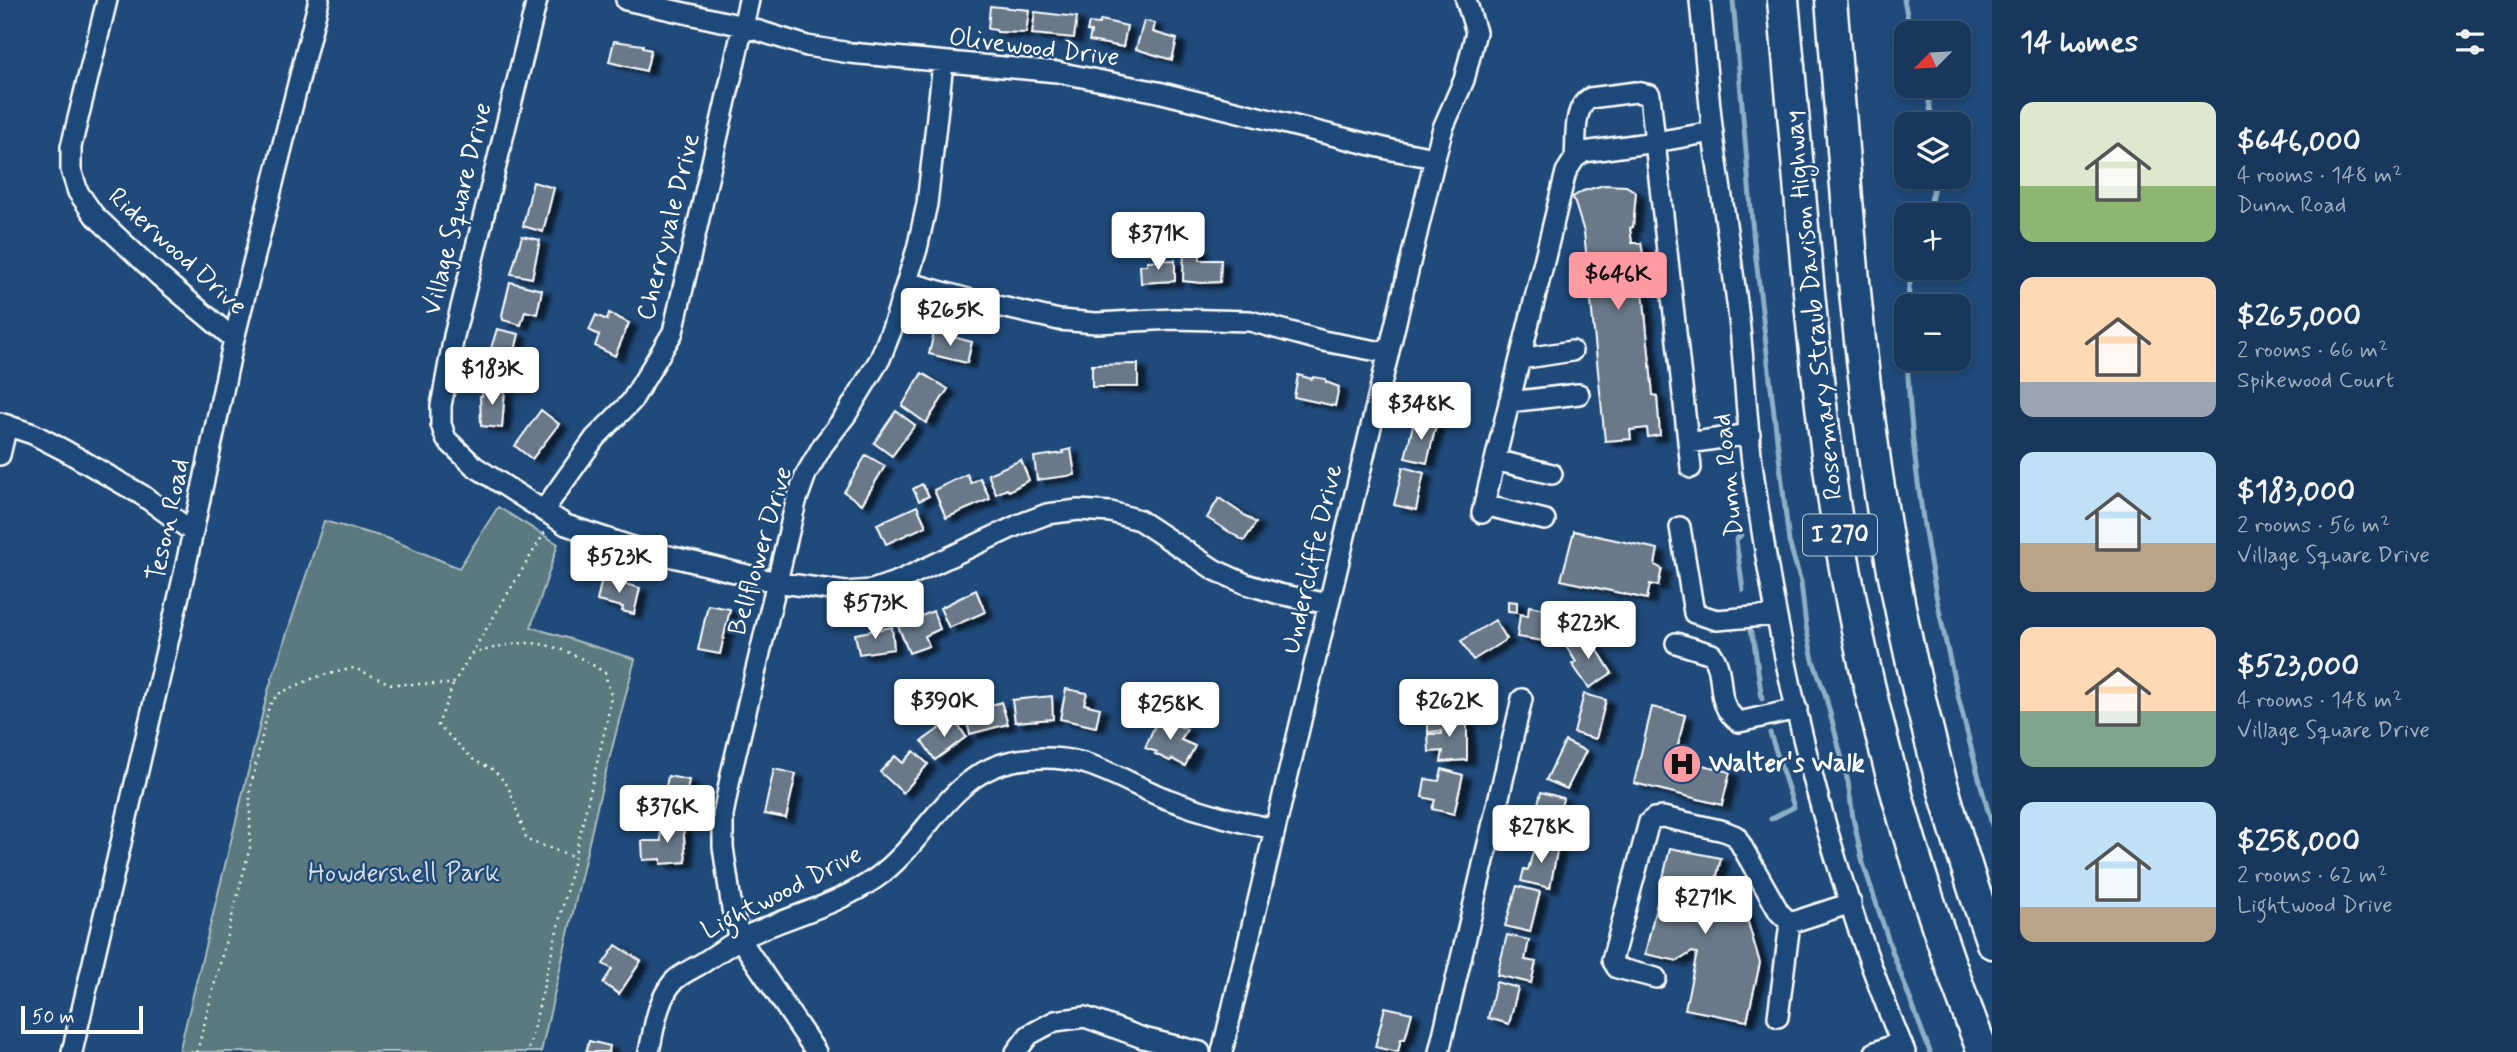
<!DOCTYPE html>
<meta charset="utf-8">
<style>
body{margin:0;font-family:Mynerve,sans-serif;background:#203f62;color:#f1f3f6;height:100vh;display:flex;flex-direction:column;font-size:26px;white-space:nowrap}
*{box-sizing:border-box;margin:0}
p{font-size:23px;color:#9eacbb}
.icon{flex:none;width:38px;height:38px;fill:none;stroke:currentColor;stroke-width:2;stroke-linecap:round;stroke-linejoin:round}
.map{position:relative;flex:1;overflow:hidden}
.drawer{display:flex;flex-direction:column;background:#17385c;width:525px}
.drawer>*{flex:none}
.needle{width:46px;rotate:246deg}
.controls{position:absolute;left:1894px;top:21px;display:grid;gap:14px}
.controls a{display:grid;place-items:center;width:77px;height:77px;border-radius:14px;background:#17385c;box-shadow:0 4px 10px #0003,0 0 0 2px #365272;font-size:35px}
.scale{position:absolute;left:21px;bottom:18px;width:122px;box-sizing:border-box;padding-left:7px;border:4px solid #fff;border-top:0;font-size:19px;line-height:24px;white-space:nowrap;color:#fff;-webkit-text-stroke:5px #1f4a7a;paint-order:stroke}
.price{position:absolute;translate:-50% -60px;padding:0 16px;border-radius:7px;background:#fff;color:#222;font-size:23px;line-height:46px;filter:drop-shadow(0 2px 4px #0008)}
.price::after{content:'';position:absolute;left:50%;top:42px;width:21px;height:16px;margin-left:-10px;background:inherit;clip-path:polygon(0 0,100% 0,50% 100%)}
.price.current{background:#ff9aa2;color:#111}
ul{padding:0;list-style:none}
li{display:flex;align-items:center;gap:21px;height:175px;padding:0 28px}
li span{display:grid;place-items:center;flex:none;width:196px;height:140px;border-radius:14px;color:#555}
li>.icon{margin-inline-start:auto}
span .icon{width:84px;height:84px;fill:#fffc;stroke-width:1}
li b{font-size:30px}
h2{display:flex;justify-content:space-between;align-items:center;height:84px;padding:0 28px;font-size:30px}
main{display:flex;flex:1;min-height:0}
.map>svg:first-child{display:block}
</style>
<main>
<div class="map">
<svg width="1992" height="1052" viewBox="0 0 1992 1052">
<defs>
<filter id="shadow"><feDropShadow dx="8" dy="4.5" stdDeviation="2" flood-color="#0009"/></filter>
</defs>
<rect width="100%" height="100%" fill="#1f4a7a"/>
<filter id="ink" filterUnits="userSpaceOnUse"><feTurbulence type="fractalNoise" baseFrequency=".0143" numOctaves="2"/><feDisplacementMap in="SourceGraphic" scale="14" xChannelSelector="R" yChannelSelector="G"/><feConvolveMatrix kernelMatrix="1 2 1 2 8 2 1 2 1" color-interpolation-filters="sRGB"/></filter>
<g filter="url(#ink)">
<path fill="#5a7a7f" stroke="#acbcbf" stroke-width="2" d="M498,507L558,544L531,627L635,659L598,803L541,1052H179L268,691L324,521L387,538L459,568Z"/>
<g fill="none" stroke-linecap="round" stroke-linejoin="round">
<path stroke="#8eafc5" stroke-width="5" d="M1733,0L1753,233L1789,542L1801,582L1806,626L1813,660L1825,694L1848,782L1853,818L1863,863L1892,951L1930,1052
M1904,0L1911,33
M1926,86L1933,124
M1928,215L1936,177
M1908,306L1909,287L1914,268
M1907,359C1914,517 1949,673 1992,825
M1741,535L1736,540L1743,590
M1750,631L1754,642L1762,699
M1770,733L1794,807L1771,819"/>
</g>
<path fill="#697988" stroke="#fff" stroke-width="2" filter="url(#shadow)" d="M990,6L1029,10L1026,33L997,32L996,30L988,29Z
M1035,12L1077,17L1074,38L1032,34Z
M1101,20L1127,26L1123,47L1089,41L1091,32L1087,31L1089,23L1099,24Z
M1144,21L1155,23L1153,32L1177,39L1172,60L1136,49Z
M614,41L643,45V48L651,50L646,71L609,62Z
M533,182L554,188L543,232L523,226Z
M1604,185L1626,186L1636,192L1633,227L1630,228L1632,243H1641L1644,259H1640L1653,395L1657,396L1660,435L1648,437L1647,428L1630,430L1631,439L1605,441L1584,232L1573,197L1583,191Z
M522,236L540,240L532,278L511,274Z
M1184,248L1200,249V260H1221L1220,282L1201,283L1183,281Z
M1175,260V281L1141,283L1140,265H1147V261Z
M510,282L542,290L537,314L525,311L521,325L503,320L502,315Z
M609,313L629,323L615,356L595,346L599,335L589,330L596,315L607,320Z
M497,329L519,334L509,376L488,371L490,362L487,361Z
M934,332L972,342L967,363L929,354Z
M1138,364V387H1092V365Z
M922,373L948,389L926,423L902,406Z
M1298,375L1312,379L1313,377L1326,379V382L1339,387L1335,406L1294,397Z
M482,388L505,389L502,428L481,426L480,396H482Z
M541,410L559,424L532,459L515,446Z
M896,411L915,425L892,456L874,443Z
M1414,421L1436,425L1427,463L1405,458Z
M1071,449L1075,475L1037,480L1034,457L1064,453L1063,451Z
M866,455L885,466L862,504L844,492Z
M1021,460L1029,480L1009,491L1007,489L996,494L988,474Z
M1403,467L1424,473L1416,510L1394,505Z
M967,474L971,483L980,478L990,499L946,518L934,490Z
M922,484L929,496L919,501L913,489Z
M1219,498L1256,523L1244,541L1207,518Z
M917,506L926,526L886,544L877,524Z
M1574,531L1658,549L1655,565L1662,569L1658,586L1650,584L1647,599L1561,580Z
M602,578L640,588L634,614L622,611L623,607L597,601Z
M976,590L985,612L949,628L940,608Z
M1508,601L1517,602V612L1508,611Z
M708,605L730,609L720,654L698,650Z
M1529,606L1552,610L1551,619L1560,620L1557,643L1517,637L1520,614L1528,616Z
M933,611L940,629L925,636L929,646L909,653L898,626Z
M1495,620L1507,639L1473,660L1461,641Z
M892,627L894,649L859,654L855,634Z
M1587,633L1612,673L1589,688L1572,664L1576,662L1566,646Z
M1066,689L1087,693L1084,704L1100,708L1096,727L1060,719Z
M1584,694L1606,700L1596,739L1574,733Z
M1052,696L1053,719L1015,722L1012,700Z
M976,701L979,709L1001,702L1008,724L970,734L963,706Z
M1652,707L1685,715L1675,758L1730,772L1722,805L1634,783Z
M954,718L966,737L935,760L922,741Z
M1158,718L1187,729L1181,740L1195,746L1185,766L1172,759L1170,761L1155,754L1157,752L1145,748Z
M1428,719H1467V760L1441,762L1443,751L1429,752L1428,734H1442V731L1428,732Z
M1565,741L1586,751L1567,789L1546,780Z
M914,751L928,764L903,793L880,772L895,756L903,763Z
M774,769L796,774L786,818L764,814Z
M1442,769L1463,775L1454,814L1432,809L1435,800L1422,797L1425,779L1439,781Z
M668,776L689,780L683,817L661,813Z
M1541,792L1563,798L1559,817L1565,819L1559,839L1526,832L1529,820L1533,822Z
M660,823L683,824L686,862L661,864V859L643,860L642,841H661Z
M1536,841L1558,846L1550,888L1521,881L1524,869L1528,870Z
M1670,848L1721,858L1713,894L1741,899L1760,963L1747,1021L1685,1009L1697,953L1692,952L1678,961L1645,954Z
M1517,886L1540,892L1530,932L1505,926Z
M1507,935L1529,940L1525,960L1536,962L1531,983L1497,975Z
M616,945L641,961L619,994L603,983L612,969L603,964Z
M1496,982L1518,988L1509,1024L1488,1018Z
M1385,1007L1412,1013L1405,1039H1401L1398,1052L1375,1047Z
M589,1041L610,1046L609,1052H586Z"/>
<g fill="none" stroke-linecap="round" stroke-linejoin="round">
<g stroke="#fff" stroke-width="24">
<path id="minor" d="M107,0L71,147V170L78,192L94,215L159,276L234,339
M537,0L454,336L441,406V424L446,439L474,466L566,525L636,548L776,582L845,592L872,590L898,581L1018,525L1047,514L1078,510L1111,512L1139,520L1215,570L1246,584L1279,594L1329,604
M626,0L743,26L807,46L850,53L1057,72L1158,92L1392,150L1435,158
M1700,0C1704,45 1708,90 1713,135C1721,194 1731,252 1738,311C1745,367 1746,423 1754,478C1781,672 1829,871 1905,1052
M1575,158C1577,140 1572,108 1590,98L1636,92L1650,95L1655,142L1713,132
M907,282L975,301L1059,320L1096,323L1174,319L1250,321L1323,341L1388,353
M1520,359L1572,351
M1509,402L1579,394
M0,423L33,434L64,450L142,495L193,532
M1688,443L1750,434
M0,455L7,425
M1495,460L1552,474
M1484,505L1545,520
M543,511L595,438L631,402L673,332L749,0
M1482,513L1566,172L1575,158L1584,152L1655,142L1691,468
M1680,527L1694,613L1717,620L1776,615
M1676,643L1712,654C1728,679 1712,702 1739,722L1797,709
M1656,978L1617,968L1612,960L1649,822L1654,818L1663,817L1724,831L1736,836L1779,912L1790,923L1851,903
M1778,1017L1790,923
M72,1052L184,574L234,339L319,0
M649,1052C654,1029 657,1001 673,982C680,974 695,968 704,962C716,954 728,946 740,939C784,917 835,907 876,878C930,840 950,766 1026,759C1087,752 1115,778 1167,799C1202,812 1238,822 1274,829
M816,1052L740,939L732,909L723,847V815L731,774L796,502L806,474L823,445L846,415L880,359L893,326L917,249L927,204L943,63
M1016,1052L1029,1035L1055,1021L1085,1017L1143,1038L1200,1052
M1222,1052L1435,158L1443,128L1464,80L1476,32L1466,0
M1439,1052L1522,699
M1875,1052L1901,1042"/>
</g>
<g stroke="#fff" stroke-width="35">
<path id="highway" d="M1783,0C1797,149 1807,298 1826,446C1853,653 1907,858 1983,1052
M1831,0C1843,139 1851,279 1869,417C1892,596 1932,774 1992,943"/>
</g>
<path stroke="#fff" stroke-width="2.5" stroke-dasharray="2 5" stroke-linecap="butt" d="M472,654C490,649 509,643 527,643C555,643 583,658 605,673L611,696L607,721L528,1052
M453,685L438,725L475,761L494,770L508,786L527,840L575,857
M197,1052L250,847V790L269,706L278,694L316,677L354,668L391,684H453L545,532"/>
<use href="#minor" stroke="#1f4a7a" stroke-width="19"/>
<use href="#highway" stroke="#1f4a7a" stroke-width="30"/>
</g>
</g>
<defs>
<g id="hospital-disc" transform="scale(2.0125)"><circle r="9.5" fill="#ff9aa2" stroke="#1f4a7a"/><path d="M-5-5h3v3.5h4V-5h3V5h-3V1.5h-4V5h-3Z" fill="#111"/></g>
</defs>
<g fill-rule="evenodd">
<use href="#hospital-disc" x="1682" y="764"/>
</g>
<g text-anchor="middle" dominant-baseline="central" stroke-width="5" stroke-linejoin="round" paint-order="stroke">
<rect fill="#1f4a7a" stroke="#bcc9d7" stroke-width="2" x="1803" y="514.5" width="74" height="41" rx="5"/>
<g font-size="24" font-weight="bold" fill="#fff">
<text x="1840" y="535">I 270</text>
</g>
<g font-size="26" fill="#fff" stroke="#1f4a7a">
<text transform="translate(1034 48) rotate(7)">Olivewood Drive</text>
<text transform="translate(458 209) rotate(-76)">Village Square Drive</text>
<text transform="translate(669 227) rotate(-76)">Cherryvale Drive</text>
<text transform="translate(177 252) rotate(42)">Riderwood Drive</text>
<text transform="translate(1814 305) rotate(-96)">Rosemary Straub Davison Highway</text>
<text transform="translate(1729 475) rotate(-96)">Dunn Road</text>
<text transform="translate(169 520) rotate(-78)">Teson Road</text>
<text transform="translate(761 551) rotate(-74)">Bellflower Drive</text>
<text transform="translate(1313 559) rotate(-77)">Undercliffe Drive</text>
<text transform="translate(782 893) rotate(-27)">Lightwood Drive</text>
</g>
<g font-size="26" font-weight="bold" fill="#fff" stroke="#1f4a7a" text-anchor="start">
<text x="1709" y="764">Walter's Walk</text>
</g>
<g font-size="26" fill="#d6dedf" stroke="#1f4a7a">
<text x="404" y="874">Howdershell Park</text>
</g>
</g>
</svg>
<div class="controls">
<a><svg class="needle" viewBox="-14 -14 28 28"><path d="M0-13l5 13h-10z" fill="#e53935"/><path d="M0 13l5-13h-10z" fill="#9eacbb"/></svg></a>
<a><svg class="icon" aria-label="layers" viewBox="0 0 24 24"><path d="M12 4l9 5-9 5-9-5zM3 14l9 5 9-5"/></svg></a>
<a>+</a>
<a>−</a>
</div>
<div class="scale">50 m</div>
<b class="price" style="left:1158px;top:272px">$371K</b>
<b class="price current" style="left:1618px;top:312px">$646K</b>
<b class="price" style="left:950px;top:348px">$265K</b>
<b class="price" style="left:492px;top:407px">$183K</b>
<b class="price" style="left:1421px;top:442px">$348K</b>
<b class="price" style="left:619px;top:595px">$523K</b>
<b class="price" style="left:875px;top:641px">$573K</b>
<b class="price" style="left:1588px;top:661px">$223K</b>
<b class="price" style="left:944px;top:739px">$390K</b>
<b class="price" style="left:1449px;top:739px">$262K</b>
<b class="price" style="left:1170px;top:742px">$258K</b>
<b class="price" style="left:667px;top:845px">$376K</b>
<b class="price" style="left:1541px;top:865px">$278K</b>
<b class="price" style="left:1705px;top:936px">$271K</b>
</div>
<section class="drawer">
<h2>14 homes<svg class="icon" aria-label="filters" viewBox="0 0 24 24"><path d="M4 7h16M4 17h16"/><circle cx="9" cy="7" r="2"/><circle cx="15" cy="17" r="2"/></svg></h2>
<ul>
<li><span style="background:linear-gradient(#dfe7d0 60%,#8fb573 0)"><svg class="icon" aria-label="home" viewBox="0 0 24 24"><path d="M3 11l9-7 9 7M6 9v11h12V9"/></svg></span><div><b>$646,000</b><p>4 rooms · 148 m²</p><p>Dunn Road</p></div></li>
<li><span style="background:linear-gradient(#ffd9b3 75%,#9aa5b1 0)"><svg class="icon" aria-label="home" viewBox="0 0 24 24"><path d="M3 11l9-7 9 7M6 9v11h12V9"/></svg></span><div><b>$265,000</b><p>2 rooms · 66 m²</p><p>Spikewood Court</p></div></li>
<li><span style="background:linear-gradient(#bfe0f5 65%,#b9a48a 0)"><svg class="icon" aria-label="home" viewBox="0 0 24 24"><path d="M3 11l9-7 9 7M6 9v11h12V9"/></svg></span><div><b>$183,000</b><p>2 rooms · 56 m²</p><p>Village Square Drive</p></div></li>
<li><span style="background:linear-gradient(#ffd9b3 60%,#7fa58c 0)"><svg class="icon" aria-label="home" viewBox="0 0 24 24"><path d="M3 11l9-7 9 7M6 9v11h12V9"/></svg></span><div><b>$523,000</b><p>4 rooms · 148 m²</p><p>Village Square Drive</p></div></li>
<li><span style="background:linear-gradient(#bfe0f5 75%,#b9a48a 0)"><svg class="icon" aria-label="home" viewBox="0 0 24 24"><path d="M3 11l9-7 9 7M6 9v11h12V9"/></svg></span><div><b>$258,000</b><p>2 rooms · 62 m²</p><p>Lightwood Drive</p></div></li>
</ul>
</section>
</main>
